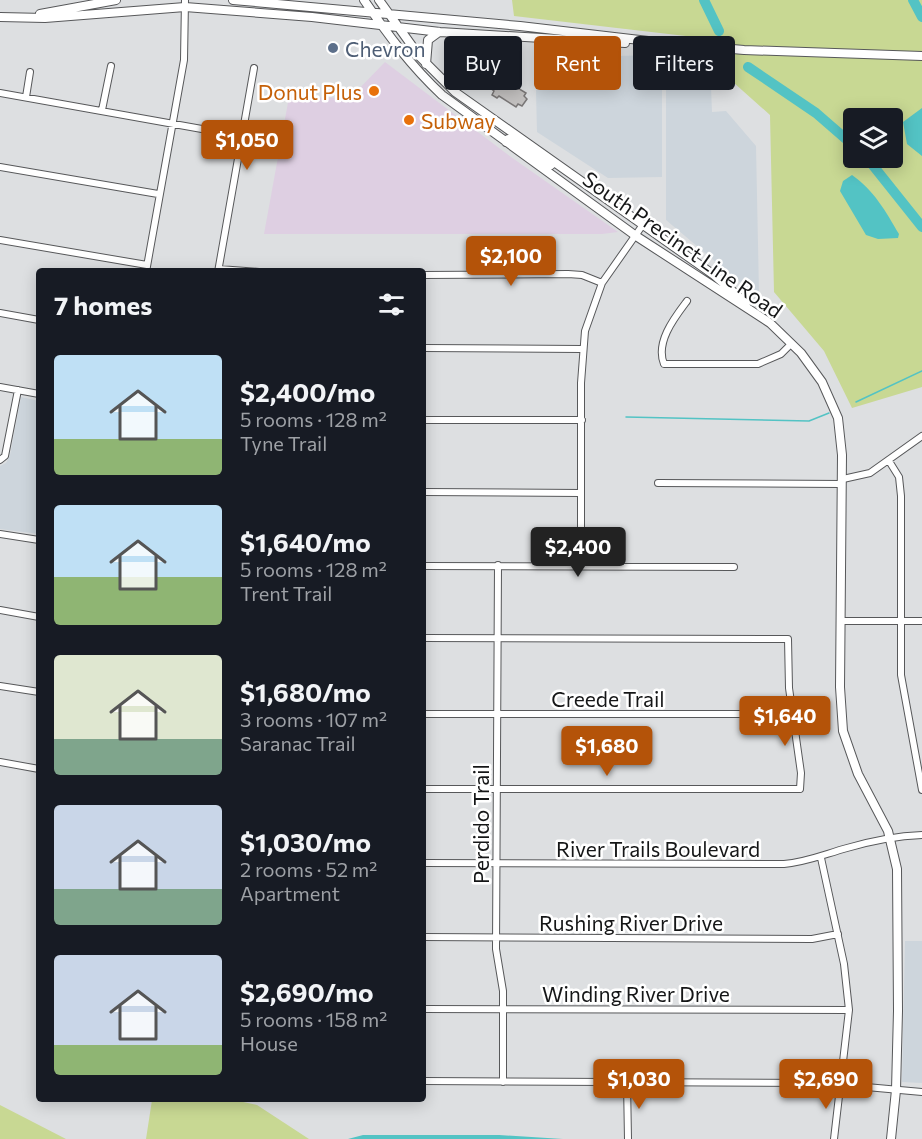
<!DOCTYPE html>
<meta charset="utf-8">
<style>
body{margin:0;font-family:Commissioner,sans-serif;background:#242831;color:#f1f3f6;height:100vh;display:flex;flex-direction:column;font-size:22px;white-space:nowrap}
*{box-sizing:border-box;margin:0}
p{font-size:20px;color:#9ea1a6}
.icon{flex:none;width:33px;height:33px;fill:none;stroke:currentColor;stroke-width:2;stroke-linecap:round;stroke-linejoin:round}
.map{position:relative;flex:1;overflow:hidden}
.panel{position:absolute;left:36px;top:268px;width:390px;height:834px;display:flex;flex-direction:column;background:#171b24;border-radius:6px;box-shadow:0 3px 15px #0003}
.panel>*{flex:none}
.top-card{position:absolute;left:444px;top:36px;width:387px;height:54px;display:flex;gap:12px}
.controls{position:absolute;left:843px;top:108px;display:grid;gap:12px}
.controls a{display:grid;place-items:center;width:60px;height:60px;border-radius:6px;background:#171b24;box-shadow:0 3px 15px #0003;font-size:30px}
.price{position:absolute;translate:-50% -51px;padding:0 14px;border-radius:6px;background:#b45309;color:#fff;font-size:20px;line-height:39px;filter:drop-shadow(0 2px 3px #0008)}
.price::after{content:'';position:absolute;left:50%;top:36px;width:18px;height:14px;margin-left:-9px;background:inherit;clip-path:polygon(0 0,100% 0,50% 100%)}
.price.selected{background:#222;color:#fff}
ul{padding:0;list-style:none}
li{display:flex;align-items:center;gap:18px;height:150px;padding:0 18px}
li span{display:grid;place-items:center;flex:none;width:168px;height:120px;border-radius:6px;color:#555}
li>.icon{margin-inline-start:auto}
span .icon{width:72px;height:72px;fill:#fffc;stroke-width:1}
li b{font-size:26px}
h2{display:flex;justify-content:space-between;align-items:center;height:72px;padding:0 18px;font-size:26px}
.tag{padding:0 21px;border-radius:6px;background:#171b24;box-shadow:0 3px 15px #0003;font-size:21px;line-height:54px}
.tag.selected{background:#b45309;color:#fff}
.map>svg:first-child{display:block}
</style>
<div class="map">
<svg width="922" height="1139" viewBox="0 0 922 1139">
<rect width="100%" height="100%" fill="#dddfe1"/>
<path fill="#decfe2" d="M385,62L511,157L618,232L602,234H264L289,97L350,98Z"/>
<path fill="#cdd5dc" d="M535,51L573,54V58L609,59L615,56L657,55L662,63V177L608,178L537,132Z
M696,76L705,78L711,87L712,112L726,111L756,146L759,293L755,295L666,220V77Z
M21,397L39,401V534L0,529V466L6,463L10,455Z
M905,941H922V1083L902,1082Z"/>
<path fill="#c8d893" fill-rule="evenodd" d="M512,0H922V387L852,408L824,351L774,292L770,115L724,74L720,40L514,16ZM854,118H892V158H854Z
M152,1100H234L257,1105L309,1139H146Z
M0,1105L66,1139H0Z"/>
<path fill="#53c3c4" d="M922,108V156L907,144L903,122Z
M852,175C874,190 886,212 899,234L898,238L878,239L866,235L840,191L843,181Z
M363,1135H499L563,1139H348Z"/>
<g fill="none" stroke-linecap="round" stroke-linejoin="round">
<path stroke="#53c3c4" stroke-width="1.5" d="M856,402L922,371
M626,417L809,421L829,413"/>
<path stroke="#53c3c4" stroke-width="10" d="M704,0L719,31
M913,0L922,17
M748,67L816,113L854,146
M867,158L922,227"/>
</g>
<path fill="#c3c1c0" stroke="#7a7777" stroke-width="1.5" d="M484,69L495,76L498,72L508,78L506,81L526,93L524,96L527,99L522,106L518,104L516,107L499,96L497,98L492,95L494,91L478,79Z"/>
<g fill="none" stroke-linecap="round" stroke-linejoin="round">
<g stroke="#57585a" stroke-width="8">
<path id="street" d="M0,93L241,136
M26,97L30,72
M102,110L111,66
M0,167L158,194
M0,240L147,265
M219,269L259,272
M146,272L184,60L185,0
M218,272L254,68
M423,275L568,274L582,275L602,283
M687,301C675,317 655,342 664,364H758L781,354L791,344
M0,313L39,320
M423,348L582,349
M0,387L39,394
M423,420H582
M0,460L5,456L18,390
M889,461L899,477L901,496V675L922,790
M843,479L870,473L922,436
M658,483L842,484
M423,492L581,493
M0,534L39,540
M498,565L496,949L503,991V1082
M423,566L734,567
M581,566V383L585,331L602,283L642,226
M0,610L39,617
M841,621H922
M423,638L788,639L789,688L801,773L800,789H423
M0,686L39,692
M423,714H793
M0,762L39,769
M821,858L844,964L849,1010L834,1139
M423,863L784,864C807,862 825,854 847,848C871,841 897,836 922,835
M423,937L812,939L838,934
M423,1009L849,1010
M423,1081L822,1083L922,1092
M627,1082L628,1139"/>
</g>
<g stroke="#57585a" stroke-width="10">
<path id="secondary" d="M233,0L520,26L674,44L744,50L922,56
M364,0C388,35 411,66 442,95L636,236L770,323L801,353L822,382L838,418L842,455L840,687L843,731L858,774L888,831L897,869L898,1011L896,1090L891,1139
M379,0L420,57L455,92L714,275L746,303
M40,14L116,0
M0,17L45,18L185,7L312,17L440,32L625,43
M426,64L428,40L439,32
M506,142L508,139H514L551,165"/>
</g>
<use href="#street" stroke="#fff" stroke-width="6"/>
<use href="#secondary" stroke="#fff" stroke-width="8"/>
</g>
<circle fill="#5c6f8a" stroke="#fff" stroke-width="2" cx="333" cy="48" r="6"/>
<g fill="#e8710a" stroke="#fff" stroke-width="2">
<circle cx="374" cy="91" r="6"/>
<circle cx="409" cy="120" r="6"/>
</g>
<g text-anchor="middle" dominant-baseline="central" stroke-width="5" stroke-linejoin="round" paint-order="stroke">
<g font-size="21" fill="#4e5e75" stroke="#fff" text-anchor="start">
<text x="345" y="48">Chevron</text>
</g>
<g font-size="21" fill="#c56008" stroke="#fff" text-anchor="end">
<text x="362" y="91">Donut Plus</text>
<text x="421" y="120" text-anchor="start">Subway</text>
</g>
<g font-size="21" fill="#151617" stroke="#fff">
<text transform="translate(683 244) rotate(35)">South Precinct Line Road</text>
<text x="608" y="698">Creede Trail</text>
<text transform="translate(480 824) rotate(-90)">Perdido Trail</text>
<text x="658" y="848">River Trails Boulevard</text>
<text x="631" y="922">Rushing River Drive</text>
<text x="636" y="993">Winding River Drive</text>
</g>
</g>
</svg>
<div class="controls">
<a><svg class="icon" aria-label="layers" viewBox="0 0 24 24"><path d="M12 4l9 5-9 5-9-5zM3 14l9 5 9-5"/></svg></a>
</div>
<b class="price" style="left:247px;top:171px">$1,050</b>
<b class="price" style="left:511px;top:287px">$2,100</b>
<b class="price selected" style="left:578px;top:578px">$2,400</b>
<b class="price" style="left:785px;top:747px">$1,640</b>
<b class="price" style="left:607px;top:777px">$1,680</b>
<b class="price" style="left:639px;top:1110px">$1,030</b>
<b class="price" style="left:826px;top:1110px">$2,690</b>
<div class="top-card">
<a class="tag">Buy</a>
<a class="tag selected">Rent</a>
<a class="tag">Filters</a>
</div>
<section class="panel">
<h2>7 homes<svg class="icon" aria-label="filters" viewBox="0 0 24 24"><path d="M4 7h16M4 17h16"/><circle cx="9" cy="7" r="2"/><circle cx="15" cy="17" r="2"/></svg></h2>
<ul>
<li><span style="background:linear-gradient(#bfe0f5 70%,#8fb573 0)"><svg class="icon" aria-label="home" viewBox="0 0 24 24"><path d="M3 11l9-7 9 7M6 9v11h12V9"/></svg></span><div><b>$2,400/mo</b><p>5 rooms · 128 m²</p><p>Tyne Trail</p></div></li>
<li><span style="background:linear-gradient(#bfe0f5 60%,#8fb573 0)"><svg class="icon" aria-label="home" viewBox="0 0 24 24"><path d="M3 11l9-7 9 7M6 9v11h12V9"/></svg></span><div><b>$1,640/mo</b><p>5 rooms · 128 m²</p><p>Trent Trail</p></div></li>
<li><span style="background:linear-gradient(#dfe7d0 70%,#7fa58c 0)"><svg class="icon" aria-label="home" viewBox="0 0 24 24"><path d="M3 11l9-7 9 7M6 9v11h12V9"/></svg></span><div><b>$1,680/mo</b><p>3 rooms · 107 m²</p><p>Saranac Trail</p></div></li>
<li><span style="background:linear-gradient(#c9d6e8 70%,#7fa58c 0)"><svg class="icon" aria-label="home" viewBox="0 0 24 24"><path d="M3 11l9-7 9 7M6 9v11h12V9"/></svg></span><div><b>$1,030/mo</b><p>2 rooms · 52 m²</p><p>Apartment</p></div></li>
<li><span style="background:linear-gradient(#c9d6e8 75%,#8fb573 0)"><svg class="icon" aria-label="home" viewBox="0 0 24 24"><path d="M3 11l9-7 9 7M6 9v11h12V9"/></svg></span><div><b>$2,690/mo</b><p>5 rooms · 158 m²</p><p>House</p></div></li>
</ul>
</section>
</div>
